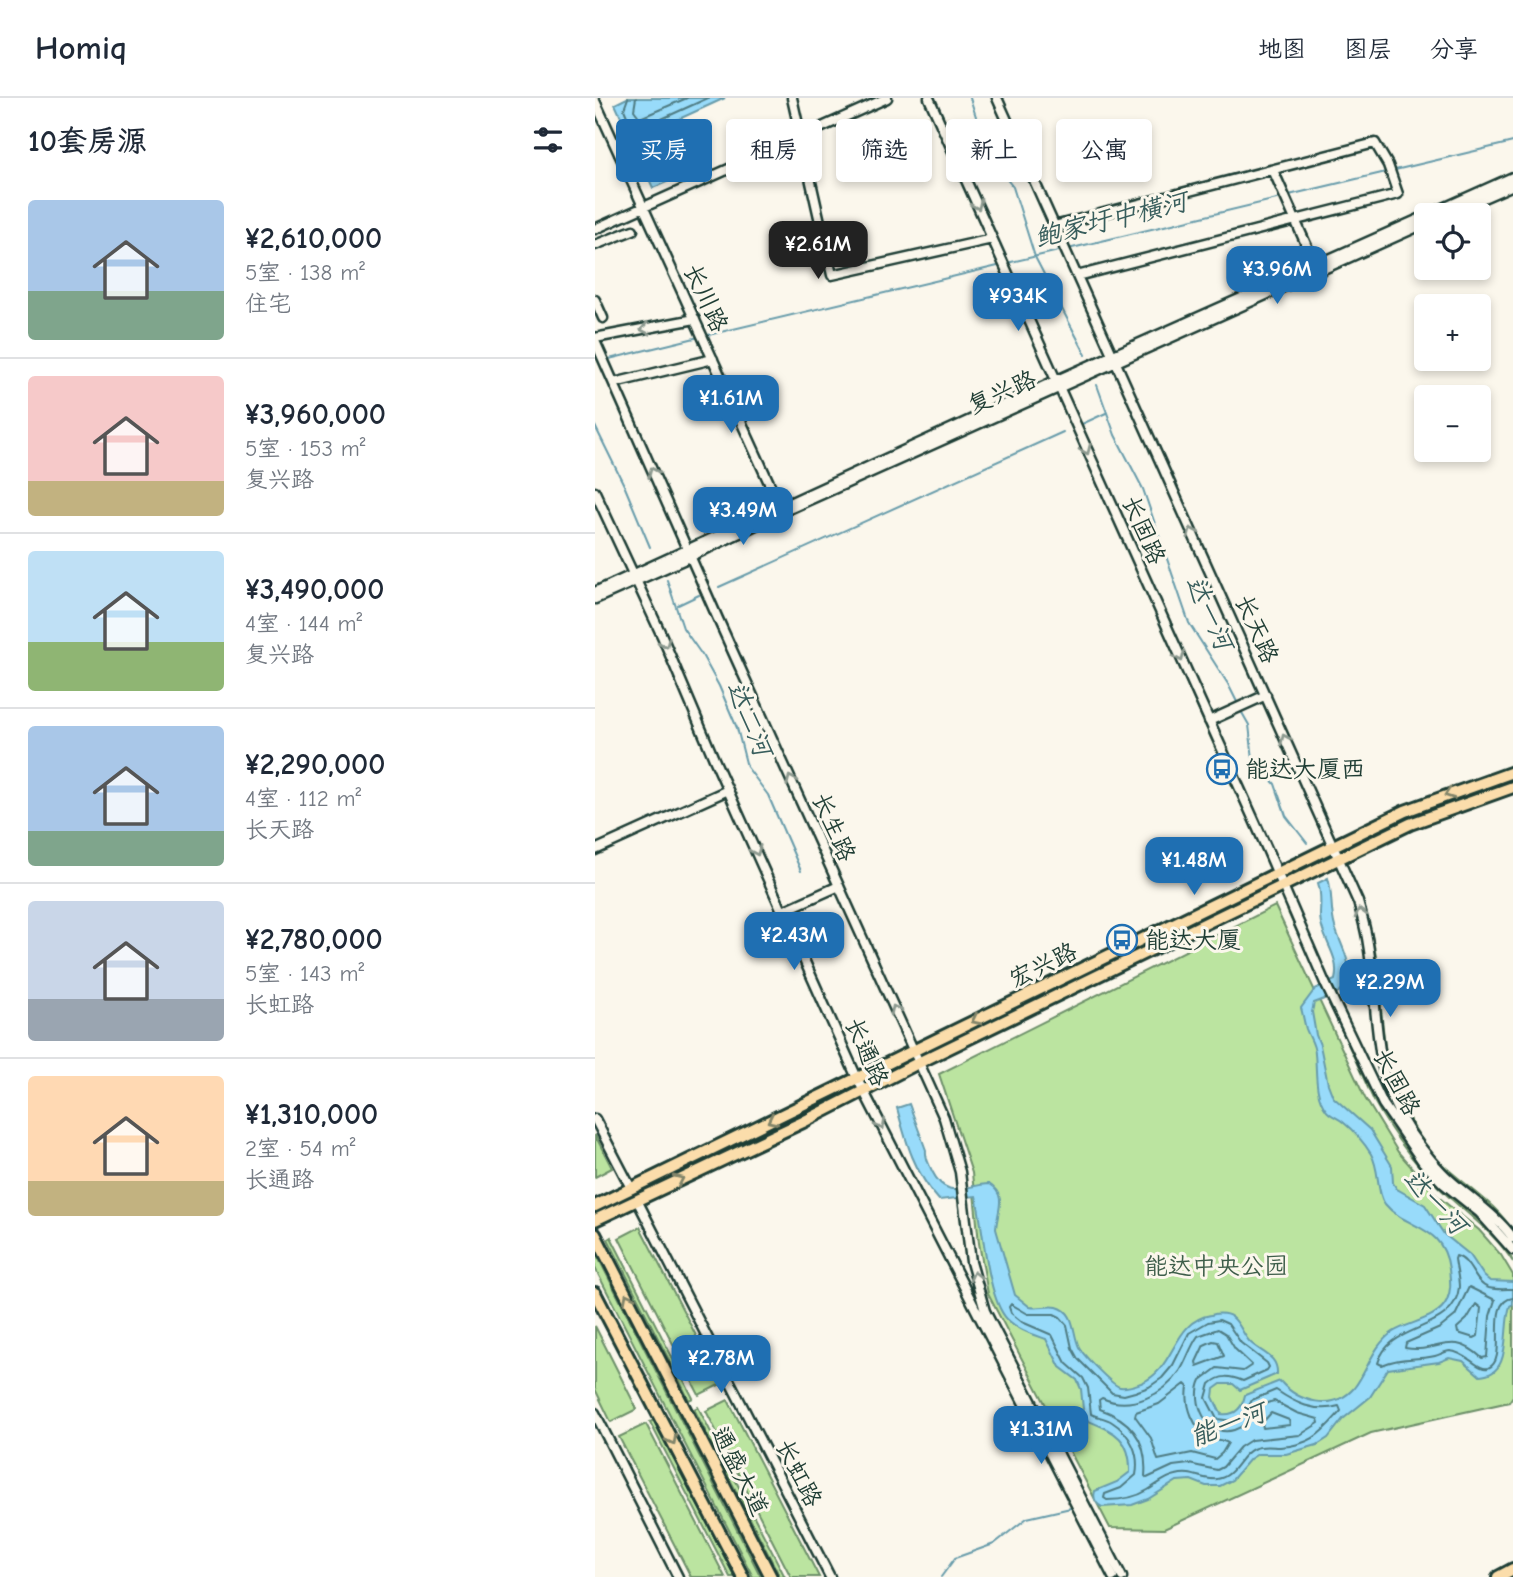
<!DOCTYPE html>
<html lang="zh">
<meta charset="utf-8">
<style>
body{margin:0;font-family:"Comic Neue","LXGW WenKai TC",sans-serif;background:#f2f2f3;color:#1f2937;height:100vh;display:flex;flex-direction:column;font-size:26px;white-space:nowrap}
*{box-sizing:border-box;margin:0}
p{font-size:23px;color:#747a83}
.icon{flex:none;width:38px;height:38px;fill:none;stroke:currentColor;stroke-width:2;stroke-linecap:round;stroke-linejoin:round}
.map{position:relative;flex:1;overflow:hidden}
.drawer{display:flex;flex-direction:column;background:#fff;width:595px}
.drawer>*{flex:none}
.hud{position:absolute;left:21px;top:21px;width:665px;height:63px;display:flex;gap:14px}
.buttons{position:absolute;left:819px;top:105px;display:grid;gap:14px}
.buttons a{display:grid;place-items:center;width:77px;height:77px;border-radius:7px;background:#fff;box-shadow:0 4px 10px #0003;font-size:35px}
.price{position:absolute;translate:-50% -60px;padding:0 16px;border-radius:14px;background:#1f6fb2;color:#fff;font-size:23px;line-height:46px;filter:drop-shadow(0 2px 4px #0008)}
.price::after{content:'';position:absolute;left:50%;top:42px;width:21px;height:16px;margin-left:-10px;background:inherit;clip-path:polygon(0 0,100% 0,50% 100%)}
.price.on{background:#222;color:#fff}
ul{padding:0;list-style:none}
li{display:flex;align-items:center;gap:21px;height:175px;padding:0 28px}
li+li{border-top:2px solid #e0e1e3}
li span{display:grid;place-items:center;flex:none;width:196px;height:140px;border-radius:7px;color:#555}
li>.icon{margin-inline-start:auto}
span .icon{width:84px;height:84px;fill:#fffc;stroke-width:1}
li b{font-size:30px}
h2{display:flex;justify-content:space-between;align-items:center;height:84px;padding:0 28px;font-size:30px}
.pill{padding:0 24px;border-radius:7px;background:#fff;box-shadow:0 4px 10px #0003;font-size:24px;line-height:63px}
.pill.on{background:#1f6fb2;color:#fff}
header{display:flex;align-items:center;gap:42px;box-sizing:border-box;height:98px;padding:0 35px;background:#fff;border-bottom:2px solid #e0e1e3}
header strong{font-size:33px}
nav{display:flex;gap:38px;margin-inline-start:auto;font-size:24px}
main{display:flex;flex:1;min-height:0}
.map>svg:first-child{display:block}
</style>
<header>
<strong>Homiq</strong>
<nav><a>地图</a><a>图层</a><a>分享</a></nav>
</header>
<main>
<section class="drawer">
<h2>10套房源<svg class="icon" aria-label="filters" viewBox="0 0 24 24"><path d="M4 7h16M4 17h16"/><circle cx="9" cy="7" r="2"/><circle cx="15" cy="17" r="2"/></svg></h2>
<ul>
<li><span style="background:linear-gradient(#a9c7e8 65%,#7fa58c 0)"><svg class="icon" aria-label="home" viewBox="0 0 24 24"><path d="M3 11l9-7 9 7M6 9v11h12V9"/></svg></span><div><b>¥2,610,000</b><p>5室 · 138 m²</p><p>住宅</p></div></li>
<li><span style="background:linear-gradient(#f6c9c9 75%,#c2b280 0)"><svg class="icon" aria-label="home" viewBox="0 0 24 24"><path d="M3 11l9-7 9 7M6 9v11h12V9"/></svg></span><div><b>¥3,960,000</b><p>5室 · 153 m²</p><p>复兴路</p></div></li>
<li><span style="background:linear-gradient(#bfe0f5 65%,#8fb573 0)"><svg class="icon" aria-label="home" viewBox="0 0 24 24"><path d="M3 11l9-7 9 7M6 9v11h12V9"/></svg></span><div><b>¥3,490,000</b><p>4室 · 144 m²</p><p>复兴路</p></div></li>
<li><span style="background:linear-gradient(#a9c7e8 75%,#7fa58c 0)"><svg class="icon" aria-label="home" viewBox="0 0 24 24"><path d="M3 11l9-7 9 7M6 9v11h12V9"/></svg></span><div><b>¥2,290,000</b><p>4室 · 112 m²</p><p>长天路</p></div></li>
<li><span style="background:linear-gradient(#c9d6e8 70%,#9aa5b1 0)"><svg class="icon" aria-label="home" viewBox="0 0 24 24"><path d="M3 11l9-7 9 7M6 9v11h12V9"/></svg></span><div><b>¥2,780,000</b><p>5室 · 143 m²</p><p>长虹路</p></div></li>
<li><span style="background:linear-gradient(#ffd9b3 75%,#c2b280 0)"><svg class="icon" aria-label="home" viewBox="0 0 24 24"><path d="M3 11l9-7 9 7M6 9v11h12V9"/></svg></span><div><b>¥1,310,000</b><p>2室 · 54 m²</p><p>长通路</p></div></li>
</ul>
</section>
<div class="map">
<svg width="918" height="1479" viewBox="0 0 918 1479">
<rect width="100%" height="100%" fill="#fbf7ec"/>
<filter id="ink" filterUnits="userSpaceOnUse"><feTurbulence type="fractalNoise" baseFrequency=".0143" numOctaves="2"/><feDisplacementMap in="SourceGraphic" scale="14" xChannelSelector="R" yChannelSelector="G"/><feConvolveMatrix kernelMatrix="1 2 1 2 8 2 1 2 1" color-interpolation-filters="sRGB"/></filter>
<g filter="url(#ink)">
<path fill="#bbe4a0" stroke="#6d906a" stroke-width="2" d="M470,311L668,752L635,683Z
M756,776C766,801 776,827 780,853C788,903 783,954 804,1001C815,1024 827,1046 845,1064C866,1085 905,1108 918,1134C890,1099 850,1077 824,1040C780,975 792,922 779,852C776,838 773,823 769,810C765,799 758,786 756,776Z
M680,808L770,1000L803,1054L841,1097L884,1132L906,1157L918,1177V1298L914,1304L776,1335L569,1431L515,1430L393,1196L384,1145L377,1075L344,976Z
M692,812L780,1002L794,1028L824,1068L892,1130L913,1153L918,1164C901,1137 876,1119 853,1098C822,1070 799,1039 779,1003Z
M0,1037L17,1070L0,1079Z
M45,1129L126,1286L104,1297L24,1140Z
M16,1139L98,1300L94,1302L13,1141Z
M0,1153L9,1171L166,1479H158L0,1170Z
M0,1228L42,1311L16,1324L0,1291Z
M133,1302L224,1479H196L111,1313Z
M103,1309L190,1479H185L99,1311Z
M59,1322L140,1479H135L55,1324Z
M51,1326L130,1479H96L24,1339Z"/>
<path fill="#98dbfa" stroke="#689cab" stroke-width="2" d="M32,0H130L51,36L72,84L58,90L20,6Z
M733,780C738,797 735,813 740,829C745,847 767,879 744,894C737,898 728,902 719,905L717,914L721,937L725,947L733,986L738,999L775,1032L797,1068L798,1085L802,1091L830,1107L849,1136L875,1157L889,1178L895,1183L918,1184V1206L915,1208C907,1231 918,1277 885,1278L868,1263L854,1260L844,1264L793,1271L775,1299L748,1321L733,1340L722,1347L691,1356H663L655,1361L637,1382L625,1388H611L596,1382L582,1383L553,1401L537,1407L507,1409C501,1406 498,1400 500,1393L522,1384L535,1374C536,1338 517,1333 489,1321L486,1291L482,1282L465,1269L451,1241C437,1236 423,1232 412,1221C392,1200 388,1127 381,1098L344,1102C320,1076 311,1044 302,1010L314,1006L331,1052C330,1060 334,1066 337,1073C352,1103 369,1087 394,1086C413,1098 402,1113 401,1131L420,1197L435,1209C443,1211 453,1207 462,1209C481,1214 477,1235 484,1249C488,1257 518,1288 525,1289C533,1290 540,1287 546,1285C581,1271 577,1223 616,1217C623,1215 631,1215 637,1219C646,1226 648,1238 656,1245C667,1255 683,1258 682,1276L645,1292L638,1286H626L619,1291L618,1299L626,1316C640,1318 647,1311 650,1297L685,1283C703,1304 738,1314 759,1290C773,1272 778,1247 798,1234C814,1224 844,1221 852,1202C857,1190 855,1183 854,1171C848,1125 811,1132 790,1106C781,1094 785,1072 776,1056C768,1043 759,1033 748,1024C743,1020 734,1017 731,1012C719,996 722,974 720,956C720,947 714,939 711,931C709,924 708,917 706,910L720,891L740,882C746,858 726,842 725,818C725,806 727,797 723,785Z"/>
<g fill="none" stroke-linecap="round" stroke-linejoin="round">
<path stroke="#4f7c83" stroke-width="2" d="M33,0L29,11L38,33L42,35L49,29L113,0
M41,0L39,12L45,20L92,0
M874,1189L900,1202L895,1218L892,1259L887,1260C855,1231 845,1256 810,1250L811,1245L845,1230L860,1218Z
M918,1191C911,1191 901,1192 894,1190C878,1185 877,1162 861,1158L860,1161C861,1170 864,1180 864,1189C860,1235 794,1224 783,1265L787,1267C804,1259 822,1262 840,1258C845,1257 850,1253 855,1253C871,1254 884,1273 893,1270C915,1262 889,1203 918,1200
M416,1206L433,1216H459L465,1219L472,1227L477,1250L483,1261L517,1295L529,1297L540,1294L554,1289L567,1280L578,1267L594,1235L613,1224L624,1222L633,1226L646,1245L672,1265L674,1269L672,1272L648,1283C635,1278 626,1276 615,1286L611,1300L622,1321L638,1323L649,1317L657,1302L681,1292C700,1305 719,1315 744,1308L746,1313C726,1335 718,1347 685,1349C677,1349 666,1347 658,1351C644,1357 640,1379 622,1381C607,1383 598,1372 581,1377C570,1379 562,1387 553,1392C540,1400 526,1402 512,1402L509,1400L510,1396L526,1390L541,1377C545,1356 536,1336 517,1324C511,1320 502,1319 496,1316L493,1290L488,1280L471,1265L457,1237L427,1224L416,1215L414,1209Z
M881,1206L886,1210L883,1238L879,1240L863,1235L862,1230L872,1221Z
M623,1231L631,1236L640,1251L657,1267L648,1273L622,1270L606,1282C596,1303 611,1340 639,1332C653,1328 656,1318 664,1309C667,1306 675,1304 679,1303L702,1315L723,1321L724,1325L705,1337L656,1342L645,1349L628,1369L622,1372L594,1366L578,1368L552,1380L550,1378C553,1343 537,1322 505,1311L504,1302L507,1300C535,1313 569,1297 585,1273C592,1262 595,1249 603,1238Z
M618,1243L623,1244L629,1258L602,1268L601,1264L609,1247Z
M590,1286L593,1289C590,1307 598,1332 616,1340C622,1342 628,1342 633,1345L627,1355L620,1361L597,1355L563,1362L556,1340L540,1318L541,1314L564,1306Z
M676,1315L694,1322L695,1327L668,1330L667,1325Z"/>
<path stroke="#689cab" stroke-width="2" d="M375,0L394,59L418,89L440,159L491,257
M800,72L918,44
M694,97L791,74
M473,151L686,100
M412,165L468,152
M109,238L407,167
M10,262L104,239
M502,287L520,337L548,391L594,525L633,586L644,608
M487,326L511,315
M0,328L29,387L55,449
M72,482L88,530L107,557L124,588L142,630L152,669L173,697L206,773
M124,489L468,334
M83,507L104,497
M646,613L654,627L658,661L680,686L691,718L712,745
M346,1479L360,1460L399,1446L432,1420L480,1409"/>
<g stroke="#1f3d34" stroke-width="13">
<path id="minor" d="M197,0L237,177L397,141
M334,0L672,751L730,885L788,1006L828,1064L849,1086L885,1115L918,1152
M402,0L763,804C767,818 771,832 773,846C784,909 776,977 814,1033C826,1050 839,1068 855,1082C876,1101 901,1117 918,1140
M0,3L186,411
M678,72L722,171
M833,117L918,79
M849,117L918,87
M459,128L780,45L793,67L803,96L482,178
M0,131L292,0
M0,147L38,132
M0,202L8,220
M0,240L100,221
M0,243L123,521L349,1020L365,1074L376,1164L390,1213L527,1479
M19,285L118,261
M0,394L67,538L119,661L262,980L518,1479
M0,494L460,283L831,118
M0,501L97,458L196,410L831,125
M614,623L671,597
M0,752L133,692
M188,813L244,788
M0,1021L36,1090
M42,1102L235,1479
M0,1315L83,1479"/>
</g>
<g stroke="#1f3d34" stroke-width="16">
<path id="major" d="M0,1108L810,713L918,674
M0,1122L208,1024L325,964L815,726L918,689
M0,1136L176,1479
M0,1195L148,1479
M903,1479L918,1471"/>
</g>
<use href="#minor" stroke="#fbf7ec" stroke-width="8"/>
<use href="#major" stroke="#fbddab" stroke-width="10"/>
</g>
<defs><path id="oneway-chevron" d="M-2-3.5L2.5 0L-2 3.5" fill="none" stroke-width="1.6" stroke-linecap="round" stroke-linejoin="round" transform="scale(1.75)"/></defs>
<g stroke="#8d9a90">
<use href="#oneway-chevron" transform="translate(382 107) rotate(66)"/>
<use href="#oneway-chevron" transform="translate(50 231) rotate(169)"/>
<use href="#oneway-chevron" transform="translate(491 352) rotate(66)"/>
<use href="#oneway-chevron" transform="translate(58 374) rotate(-113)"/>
<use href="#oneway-chevron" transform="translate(597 434) rotate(-114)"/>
<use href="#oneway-chevron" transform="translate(70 545) rotate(67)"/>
<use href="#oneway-chevron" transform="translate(585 559) rotate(66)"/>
<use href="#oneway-chevron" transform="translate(690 641) rotate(-114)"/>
<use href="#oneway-chevron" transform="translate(196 682) rotate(-114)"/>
<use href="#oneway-chevron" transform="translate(161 753) rotate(66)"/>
<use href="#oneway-chevron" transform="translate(765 815) rotate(-106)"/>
<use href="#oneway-chevron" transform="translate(300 912) rotate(-115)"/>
<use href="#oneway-chevron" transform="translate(286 1027) rotate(62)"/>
<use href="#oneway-chevron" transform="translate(380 1178) rotate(-104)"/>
</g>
<g stroke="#82856a">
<use href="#oneway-chevron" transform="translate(854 696) rotate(160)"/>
<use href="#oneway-chevron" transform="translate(381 922) rotate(154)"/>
<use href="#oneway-chevron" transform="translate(177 1022) rotate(154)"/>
<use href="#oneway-chevron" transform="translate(84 1082) rotate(-25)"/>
<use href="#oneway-chevron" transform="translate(33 1200) rotate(-117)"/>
<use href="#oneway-chevron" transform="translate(77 1342) rotate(63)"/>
</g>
</g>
<defs>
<g id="bus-ring" transform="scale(1.575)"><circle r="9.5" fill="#fbf7ec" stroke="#1f6fb2" stroke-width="1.5"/><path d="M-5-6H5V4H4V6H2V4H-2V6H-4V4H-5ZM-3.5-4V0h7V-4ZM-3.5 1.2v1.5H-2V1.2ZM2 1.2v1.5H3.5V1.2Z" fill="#1f6fb2"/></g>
</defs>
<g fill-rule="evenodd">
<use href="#bus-ring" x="627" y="671"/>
<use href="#bus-ring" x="527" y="842"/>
</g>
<g text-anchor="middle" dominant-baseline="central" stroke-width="6" stroke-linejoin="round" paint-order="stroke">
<g font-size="24" fill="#1f3d34" stroke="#fbf7ec">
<text transform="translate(111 200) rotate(65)">长川路</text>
<text transform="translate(407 294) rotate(-24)">复兴路</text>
<text transform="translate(549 432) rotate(66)">长固路</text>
<text transform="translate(662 531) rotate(66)">长天路</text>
<text transform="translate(239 729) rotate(66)">长生路</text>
<text transform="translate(448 867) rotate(-26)">宏兴路</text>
<text transform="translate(272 954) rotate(66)">长通路</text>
<text transform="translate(802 984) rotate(62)">长固路</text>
<text transform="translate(145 1373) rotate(63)">通盛大道</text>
<text transform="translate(204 1375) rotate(63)">长虹路</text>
</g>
<g font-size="24" fill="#1f3d34" stroke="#fbf7ec" text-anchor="start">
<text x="650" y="671">能达大厦西</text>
<text x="550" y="842">能达大厦</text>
</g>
<g font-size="24" fill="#3e5e4a" stroke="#fbf7ec">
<text x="621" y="1168">能达中央公园</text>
</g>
<g font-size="26" font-style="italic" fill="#375d5c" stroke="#fbf7ec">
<text transform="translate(516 122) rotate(-14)">鲍家圩中横河</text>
<text transform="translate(614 515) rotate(66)">达一河</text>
<text transform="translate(154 621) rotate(68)">达二河</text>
<text transform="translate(840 1104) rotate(47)">达一河</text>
<text transform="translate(633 1327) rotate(-20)">能一河</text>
</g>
</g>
</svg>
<div class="buttons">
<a><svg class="icon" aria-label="locate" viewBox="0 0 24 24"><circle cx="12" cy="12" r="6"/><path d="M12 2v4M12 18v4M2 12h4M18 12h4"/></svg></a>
<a>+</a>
<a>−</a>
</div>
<b class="price on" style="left:223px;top:183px">¥2.61M</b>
<b class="price" style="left:682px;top:208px">¥3.96M</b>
<b class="price" style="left:423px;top:235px">¥934K</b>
<b class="price" style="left:136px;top:337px">¥1.61M</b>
<b class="price" style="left:148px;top:449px">¥3.49M</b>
<b class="price" style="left:599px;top:799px">¥1.48M</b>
<b class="price" style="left:199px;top:874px">¥2.43M</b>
<b class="price" style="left:795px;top:921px">¥2.29M</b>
<b class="price" style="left:126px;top:1297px">¥2.78M</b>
<b class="price" style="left:446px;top:1368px">¥1.31M</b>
<div class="hud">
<a class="pill on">买房</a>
<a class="pill">租房</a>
<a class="pill">筛选</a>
<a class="pill">新上</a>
<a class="pill">公寓</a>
</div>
</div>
</main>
